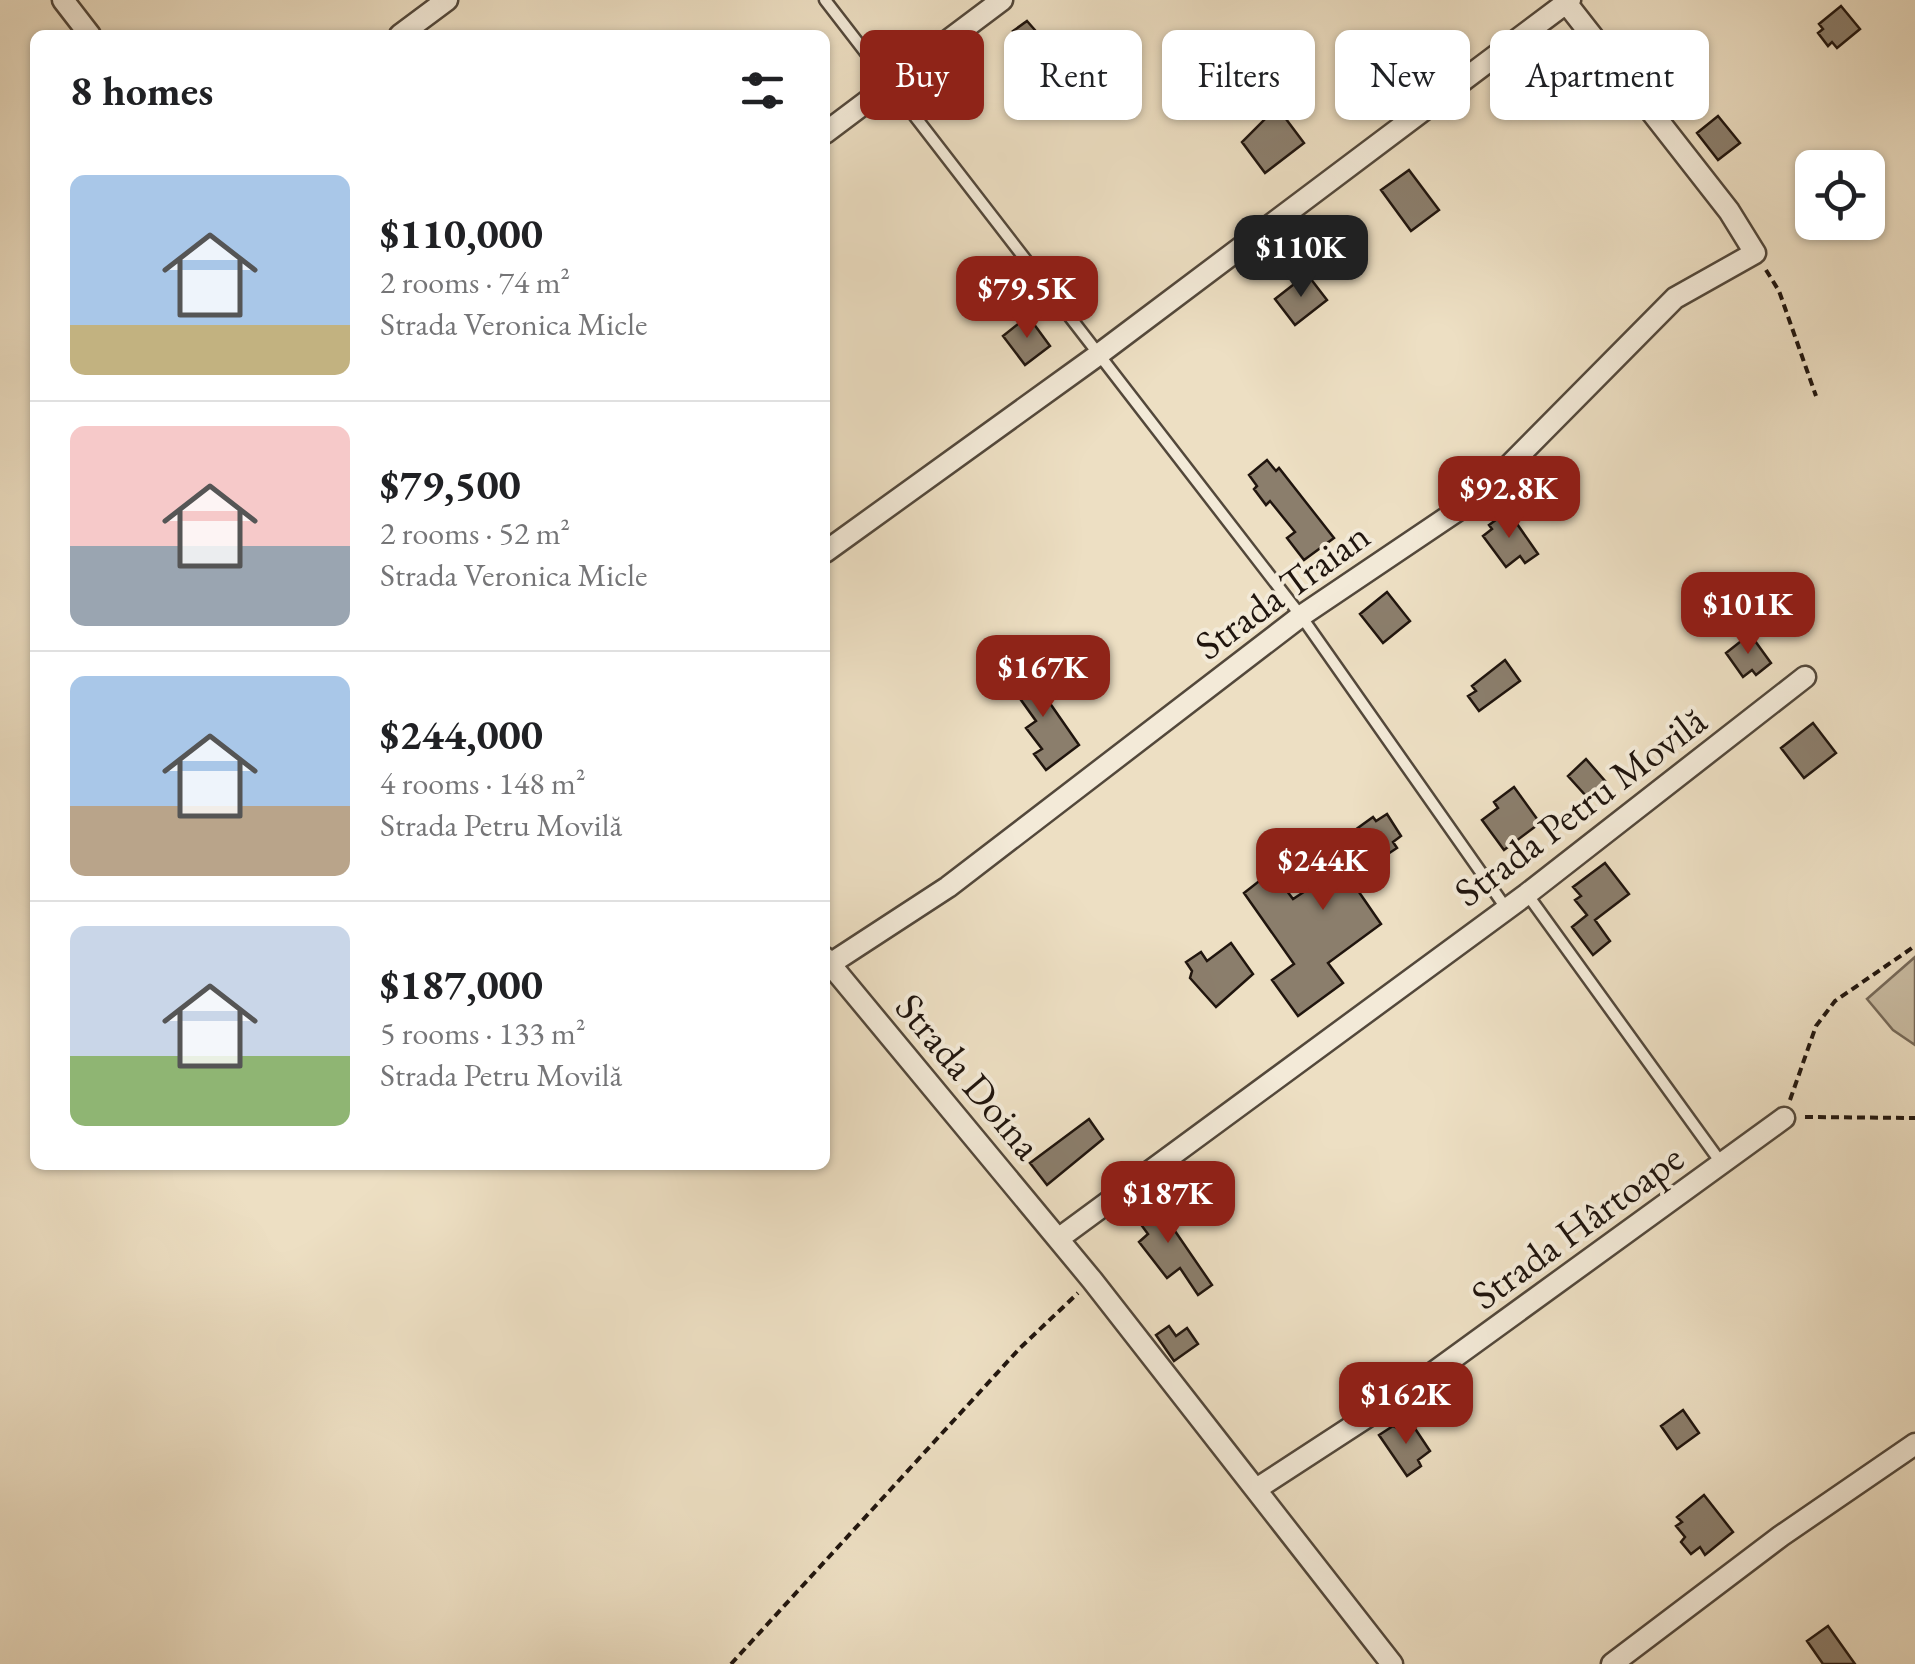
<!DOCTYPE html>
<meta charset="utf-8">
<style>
body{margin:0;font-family:"EB Garamond",serif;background:#f6f6f6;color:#202124;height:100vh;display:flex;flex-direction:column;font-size:38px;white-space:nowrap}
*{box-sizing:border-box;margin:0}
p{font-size:32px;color:#757577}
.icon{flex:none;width:55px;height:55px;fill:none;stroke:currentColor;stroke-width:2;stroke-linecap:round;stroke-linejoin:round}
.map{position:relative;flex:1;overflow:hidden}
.side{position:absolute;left:30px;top:30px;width:800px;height:1140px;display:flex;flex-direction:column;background:#fff;border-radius:15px;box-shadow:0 2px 8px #0004}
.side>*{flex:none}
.hud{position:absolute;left:860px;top:30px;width:905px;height:90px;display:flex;gap:20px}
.buttons{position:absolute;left:1795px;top:150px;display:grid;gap:20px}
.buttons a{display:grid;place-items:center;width:90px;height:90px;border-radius:15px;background:#fff;box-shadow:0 2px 8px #0004;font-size:50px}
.price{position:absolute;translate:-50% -85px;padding:0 22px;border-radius:20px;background:#8f2418;color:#fff;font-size:32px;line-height:65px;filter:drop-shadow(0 2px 5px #0008)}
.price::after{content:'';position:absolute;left:50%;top:60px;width:30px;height:22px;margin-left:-15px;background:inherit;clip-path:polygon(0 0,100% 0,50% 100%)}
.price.current{background:#222;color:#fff}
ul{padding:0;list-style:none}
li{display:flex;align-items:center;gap:30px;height:250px;padding:0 40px}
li+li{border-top:2px solid #e0e0e0}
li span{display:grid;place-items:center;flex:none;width:280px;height:200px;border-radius:15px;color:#555}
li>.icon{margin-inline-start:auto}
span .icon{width:120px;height:120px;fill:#fffc;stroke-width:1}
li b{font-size:42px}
h2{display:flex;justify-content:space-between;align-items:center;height:120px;padding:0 40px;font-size:42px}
.chip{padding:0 35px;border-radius:15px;background:#fff;box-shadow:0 2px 8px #0004;font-size:35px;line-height:90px}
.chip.current{background:#8f2418;color:#fff}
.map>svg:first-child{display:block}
</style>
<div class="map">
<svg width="1915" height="1664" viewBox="0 0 1915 1664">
<rect width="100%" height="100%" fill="#eddfc3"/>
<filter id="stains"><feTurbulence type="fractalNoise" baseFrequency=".002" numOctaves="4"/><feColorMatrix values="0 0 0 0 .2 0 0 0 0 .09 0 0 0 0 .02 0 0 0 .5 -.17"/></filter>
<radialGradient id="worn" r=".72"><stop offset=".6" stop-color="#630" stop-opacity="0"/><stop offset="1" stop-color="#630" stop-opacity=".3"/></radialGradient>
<path fill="#cabda4" stroke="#756959" stroke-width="2.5" d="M1915,957V1045L1893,1030L1867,999Z"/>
<path fill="#8b7e6c" stroke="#20150e" stroke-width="2.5" d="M1841,6L1860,29L1837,48L1832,42L1828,46L1818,33L1823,29L1819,24Z
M1027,21L1056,54L1035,70L1014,42L1018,38L1013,31Z
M1685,53L1703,85L1677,100L1661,77L1665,74L1661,69Z
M1277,107L1304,143L1265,173L1242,142Z
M1718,116L1740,143L1718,160L1697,133Z
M1409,170L1439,210L1411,231L1381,190Z
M1307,274L1327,300L1295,325L1275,299Z
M1028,316L1050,346L1025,365L1003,336Z
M1267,460L1276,471L1279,468L1334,538L1304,560L1287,538L1295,532L1270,501L1266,505L1254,489L1257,486L1249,475Z
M1508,511L1538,554L1525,563L1520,556L1506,567L1483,536L1492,529L1489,525Z
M1387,592L1410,621L1383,643L1360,614Z
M1750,634L1771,663L1756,675L1752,670L1743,677L1726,653Z
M1505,660L1520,681L1479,711L1468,696L1476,691L1472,686Z
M1024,666L1079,745L1046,770L1034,754L1042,749L1026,728L1036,721L1006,679Z
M1813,723L1836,753L1804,778L1781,748Z
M1586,759L1605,781L1587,797L1568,776Z
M1514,787L1540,823L1504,850L1482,820L1498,808L1494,802Z
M1387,814L1401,836L1393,842L1397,848L1350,879L1381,924L1328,963L1343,983L1298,1016L1272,980L1294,964L1244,893L1272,871L1293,899L1325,878L1312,861L1373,817L1376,821Z
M1605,863L1629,894L1595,920L1610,941L1593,955L1572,927L1587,915L1575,900L1581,896L1573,887Z
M1231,943L1253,974L1216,1007L1190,978L1192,971L1186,962L1201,952L1207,961Z
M1089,1119L1103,1139L1047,1185L1030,1163Z
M1151,1196L1212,1285L1198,1295L1180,1268L1167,1278L1139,1242L1148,1234L1131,1211Z
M1169,1326L1176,1336L1187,1328L1198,1344L1174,1361L1156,1335Z
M1683,1410L1699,1433L1677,1449L1661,1426Z
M1412,1424L1430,1451L1418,1460L1421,1466L1407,1476L1379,1435L1393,1426L1402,1430Z
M1704,1495L1733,1532L1705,1555L1700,1547L1691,1554L1681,1542L1685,1537L1676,1526L1682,1522L1677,1517Z
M1828,1626L1855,1664H1823L1807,1641Z"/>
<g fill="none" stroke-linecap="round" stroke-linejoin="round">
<g stroke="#53483b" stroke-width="15">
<path id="service" d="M825,0L1301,616L1506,908
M1527,894L1722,1164"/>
</g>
<g stroke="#53483b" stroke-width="25">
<path id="minor" d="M63,0L90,35
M400,35L447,0
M825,133L1002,0
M825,552L1098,355L1570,0
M825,958L1092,1280L1392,1664
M830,964L948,887L1301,616L1479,496L1675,298L1755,253L1729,211L1564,0
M1058,1239L1527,894L1805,677
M1258,1488L1419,1383L1784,1118
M1612,1664L1781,1536L1915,1444"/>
</g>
<path stroke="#20150e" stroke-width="4" stroke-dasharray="8 5" stroke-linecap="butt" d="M1766,270L1779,291L1816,396
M1790,1100L1816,1026L1835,1001L1915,946
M1805,1117L1915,1118
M731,1664L1020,1348L1078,1293"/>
<use href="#service" stroke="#f3ead8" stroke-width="10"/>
<use href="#minor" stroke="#f3ead8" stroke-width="20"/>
</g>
<g text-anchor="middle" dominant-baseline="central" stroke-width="8" stroke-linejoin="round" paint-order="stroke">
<g font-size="40" fill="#20150e" stroke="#f3ead8">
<text transform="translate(1282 590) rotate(-36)">Strada Traian</text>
<text transform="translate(1580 806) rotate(-37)">Strada Petru Movilă</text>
<text transform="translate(969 1076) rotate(50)">Strada Doina</text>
<text transform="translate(1577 1226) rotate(-36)">Strada Hârtoape</text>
</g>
</g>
<rect width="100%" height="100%" filter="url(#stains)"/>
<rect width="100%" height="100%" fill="url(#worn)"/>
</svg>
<div class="buttons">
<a><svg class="icon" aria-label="locate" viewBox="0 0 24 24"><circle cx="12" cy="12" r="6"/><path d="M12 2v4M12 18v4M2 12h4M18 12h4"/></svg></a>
</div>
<b class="price current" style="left:1301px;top:300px">$110K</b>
<b class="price" style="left:1027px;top:341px">$79.5K</b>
<b class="price" style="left:1509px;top:541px">$92.8K</b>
<b class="price" style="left:1748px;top:657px">$101K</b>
<b class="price" style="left:1043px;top:720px">$167K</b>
<b class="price" style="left:1323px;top:913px">$244K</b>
<b class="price" style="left:1168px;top:1246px">$187K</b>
<b class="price" style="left:1406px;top:1447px">$162K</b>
<div class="hud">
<a class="chip current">Buy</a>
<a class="chip">Rent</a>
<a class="chip">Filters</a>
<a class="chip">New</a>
<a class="chip">Apartment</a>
</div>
<section class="side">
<h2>8 homes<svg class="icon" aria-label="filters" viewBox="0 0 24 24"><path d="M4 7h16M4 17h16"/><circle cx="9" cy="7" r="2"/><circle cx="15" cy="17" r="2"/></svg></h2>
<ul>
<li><span style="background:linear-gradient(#a9c7e8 75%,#c2b280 0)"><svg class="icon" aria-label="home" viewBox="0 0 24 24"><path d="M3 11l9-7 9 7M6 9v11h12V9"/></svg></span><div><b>$110,000</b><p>2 rooms · 74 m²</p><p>Strada Veronica Micle</p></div></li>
<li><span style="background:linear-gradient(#f6c9c9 60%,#9aa5b1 0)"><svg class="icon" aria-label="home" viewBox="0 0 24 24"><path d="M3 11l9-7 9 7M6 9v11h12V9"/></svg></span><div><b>$79,500</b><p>2 rooms · 52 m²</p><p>Strada Veronica Micle</p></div></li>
<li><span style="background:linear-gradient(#a9c7e8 65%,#b9a48a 0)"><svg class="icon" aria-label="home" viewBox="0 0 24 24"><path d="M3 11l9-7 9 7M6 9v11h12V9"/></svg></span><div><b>$244,000</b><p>4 rooms · 148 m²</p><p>Strada Petru Movilă</p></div></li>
<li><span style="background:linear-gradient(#c9d6e8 65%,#8fb573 0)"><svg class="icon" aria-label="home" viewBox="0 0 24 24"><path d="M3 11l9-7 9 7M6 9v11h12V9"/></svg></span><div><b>$187,000</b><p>5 rooms · 133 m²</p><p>Strada Petru Movilă</p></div></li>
</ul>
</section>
</div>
